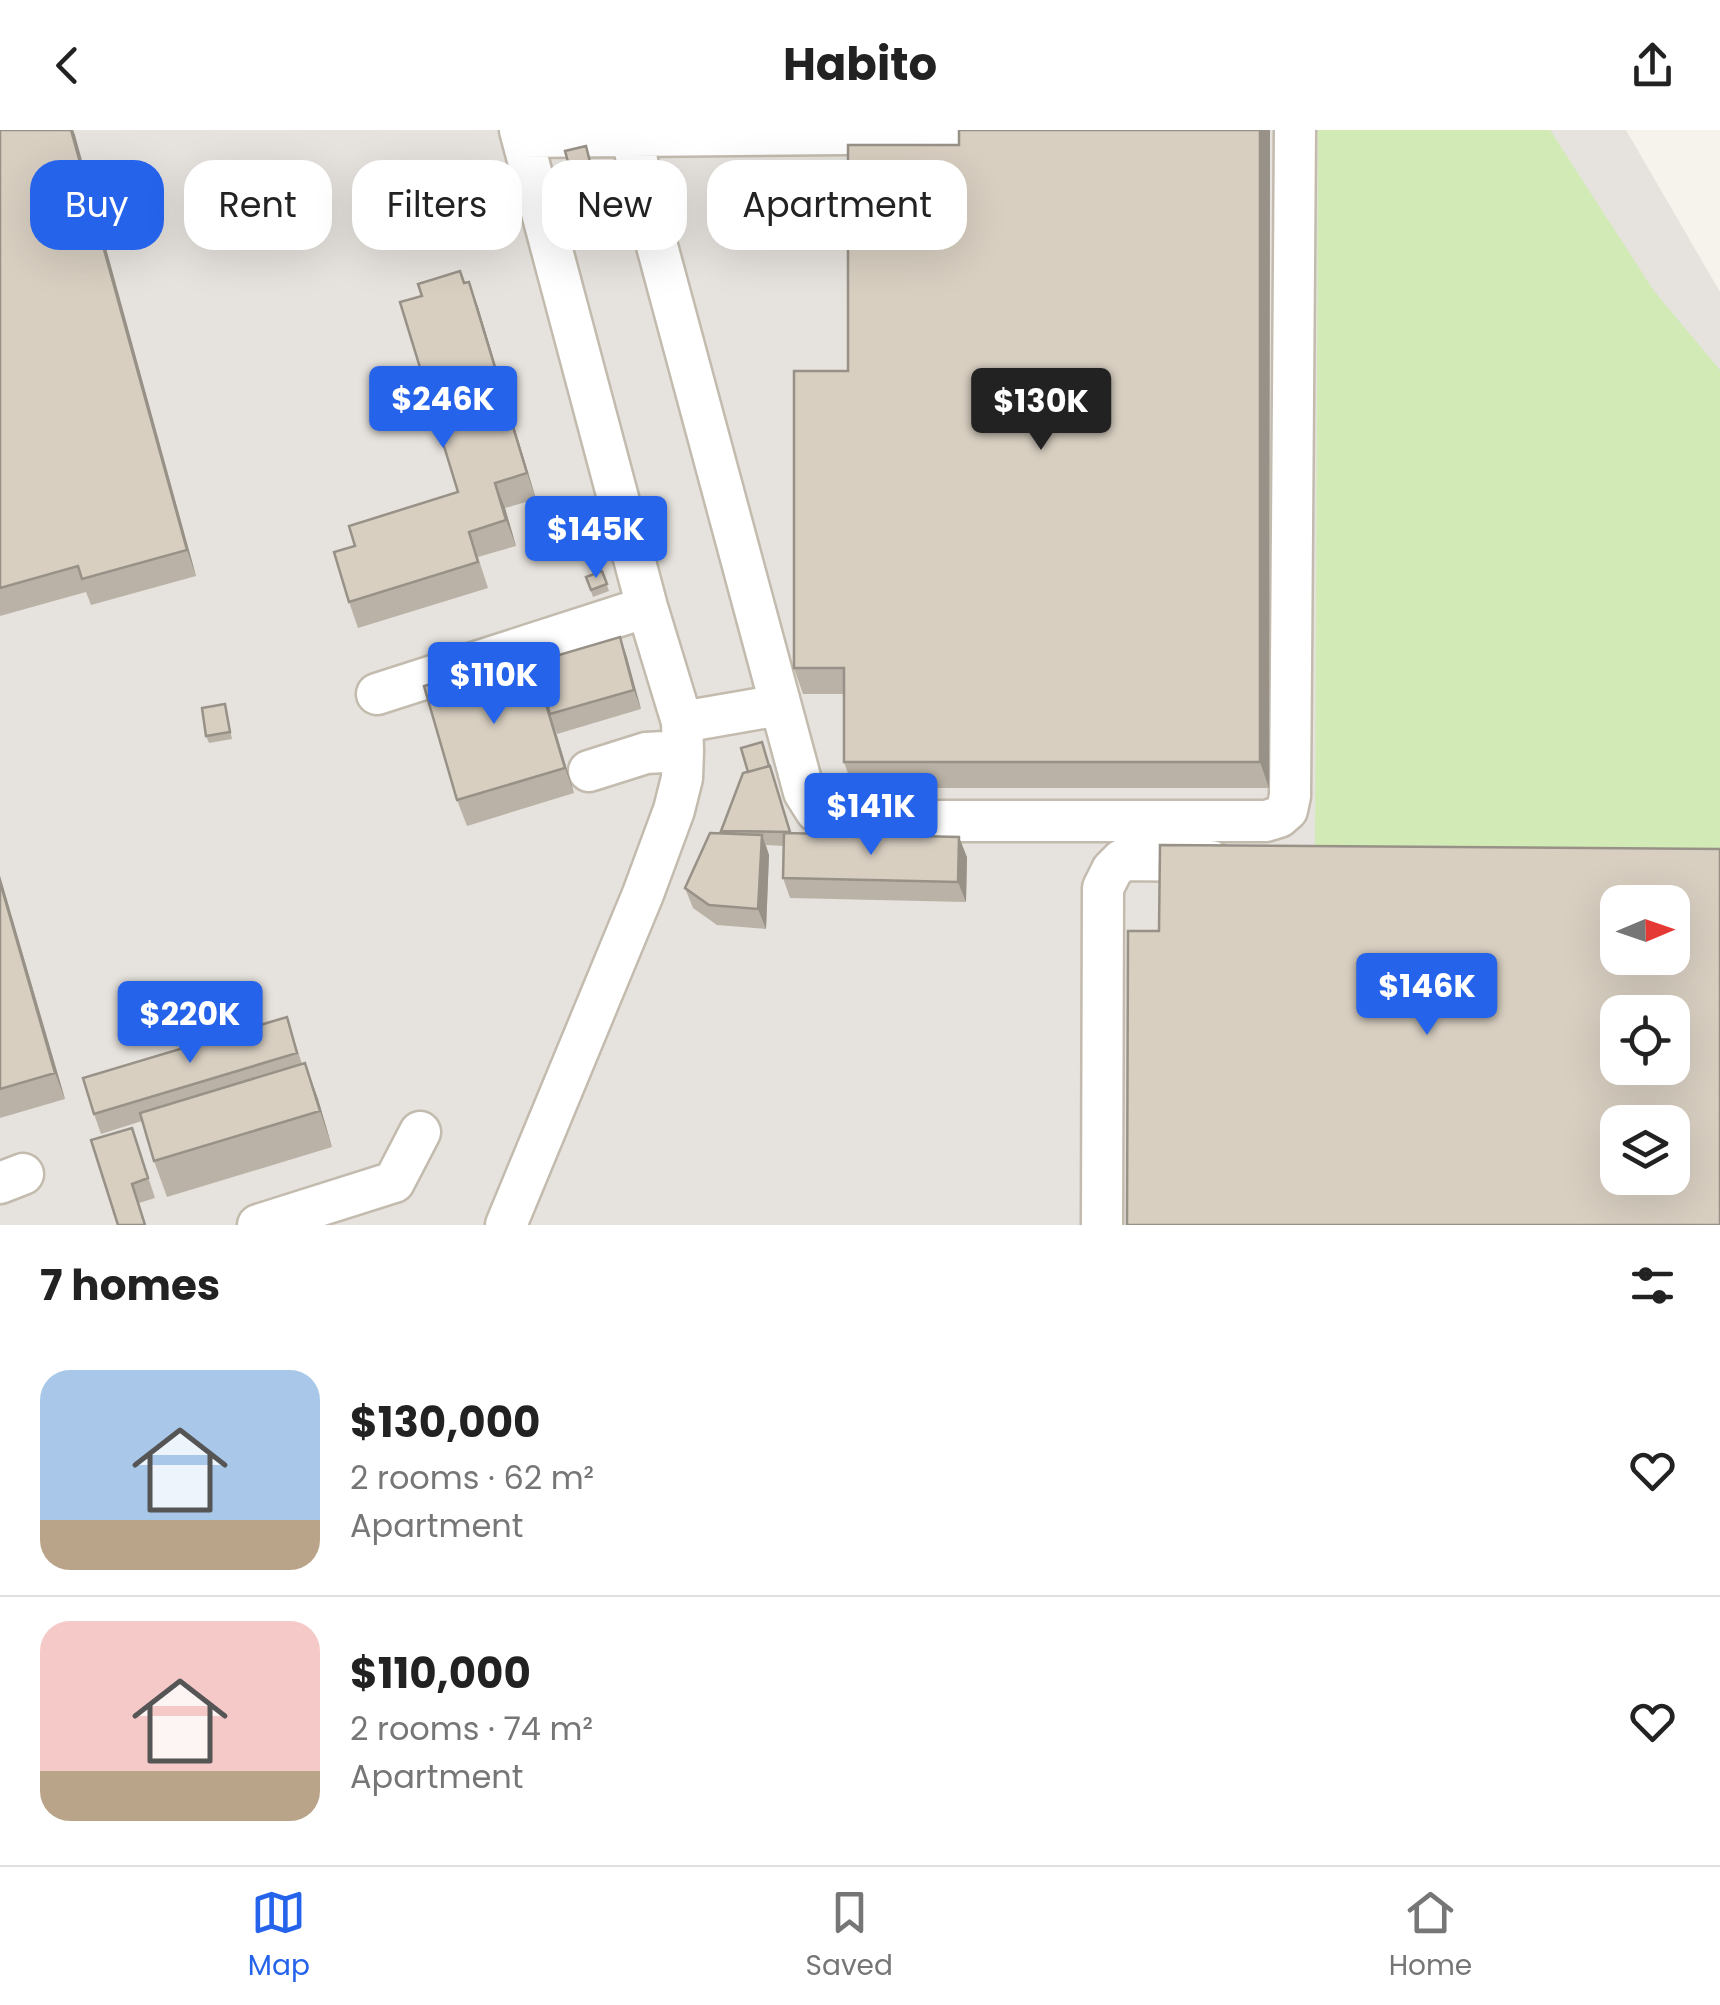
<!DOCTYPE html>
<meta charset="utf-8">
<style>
body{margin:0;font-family:Poppins,sans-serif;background:#f2f2f2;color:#222;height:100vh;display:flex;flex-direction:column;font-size:38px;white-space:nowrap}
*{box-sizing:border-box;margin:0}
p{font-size:32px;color:#767676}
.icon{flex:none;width:55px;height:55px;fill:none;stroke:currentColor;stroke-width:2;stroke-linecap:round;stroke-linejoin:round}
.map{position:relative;height:1095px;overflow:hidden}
.details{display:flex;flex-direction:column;background:#fff;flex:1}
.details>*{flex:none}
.guide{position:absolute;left:30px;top:30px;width:1000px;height:90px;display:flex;gap:20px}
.needle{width:65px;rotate:88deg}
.fabs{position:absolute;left:1600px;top:755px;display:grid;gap:20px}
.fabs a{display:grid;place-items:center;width:90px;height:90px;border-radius:20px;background:#fff;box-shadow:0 10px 40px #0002;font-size:50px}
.price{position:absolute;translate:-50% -85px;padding:0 22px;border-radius:10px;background:#2563eb;color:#fff;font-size:32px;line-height:65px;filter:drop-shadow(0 2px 5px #0008)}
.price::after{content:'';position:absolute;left:50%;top:60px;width:30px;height:22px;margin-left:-15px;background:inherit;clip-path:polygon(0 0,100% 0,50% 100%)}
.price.current{background:#222;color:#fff}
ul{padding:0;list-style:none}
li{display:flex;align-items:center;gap:30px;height:250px;padding:0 40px}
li+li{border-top:2px solid #e0e0e0}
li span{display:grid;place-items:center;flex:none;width:280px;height:200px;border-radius:30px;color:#555}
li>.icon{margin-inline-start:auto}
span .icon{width:120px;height:120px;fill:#fffc;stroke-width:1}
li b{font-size:42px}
h2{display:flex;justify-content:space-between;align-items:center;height:120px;padding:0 40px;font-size:42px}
.pill{padding:0 35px;border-radius:30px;background:#fff;box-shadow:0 10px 40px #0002;font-size:35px;line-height:90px}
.pill.current{background:#2563eb;color:#fff}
header{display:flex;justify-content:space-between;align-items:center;height:130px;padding:0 40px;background:#fff;font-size:45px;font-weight:700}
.dock{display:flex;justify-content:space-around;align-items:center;height:140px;border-top:2px solid #e0e0e0;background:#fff;font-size:28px;color:#767676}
.dock a{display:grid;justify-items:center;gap:5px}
.dock .current{color:#2563eb}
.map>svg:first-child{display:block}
</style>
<header><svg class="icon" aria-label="back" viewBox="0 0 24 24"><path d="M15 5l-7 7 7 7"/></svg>Habito<svg class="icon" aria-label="share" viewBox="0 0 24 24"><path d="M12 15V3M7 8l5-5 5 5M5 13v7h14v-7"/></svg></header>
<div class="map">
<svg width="1720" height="1095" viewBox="0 0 1720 1095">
<rect width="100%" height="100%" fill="#f6f3ec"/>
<path fill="#e6e2dd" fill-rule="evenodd" d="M0,0H1626L1720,162V1095H0ZM1618,772H1672V828H1618ZM1618,882H1672V938H1618ZM1618,992H1672V1048H1618Z"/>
<path fill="#d2eab5" d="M1318,0H1550L1654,161L1720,240V725L1315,723Z"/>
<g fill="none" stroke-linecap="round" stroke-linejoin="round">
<g stroke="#c2bbae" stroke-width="45">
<path id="minor" d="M632,6L646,75L804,662L816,681L841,691H1266L1279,687L1287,680L1290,666L1295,0
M522,7L957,3L970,0
M543,82L646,75
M377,564L647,477
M682,592L780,575
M589,641L646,623L683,621
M0,1053L23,1044
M258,1095L394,1052L420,1002
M506,1095L643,764L674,680L682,648L683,621L682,592L647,477L520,0
M1102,1095L1103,758L1112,740L1122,730L1211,731"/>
</g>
<use href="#minor" stroke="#fff" stroke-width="40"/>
</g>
<path fill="#bab2a6" d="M0,0H73L196,446L91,475L86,462L0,486Z
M959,0H1270L1269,658H853L844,632V564H803L794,538L848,241L959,15Z
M588,23L597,54L576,60L574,53Z
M469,152L478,177L536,369L505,378L516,416L478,427L488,458L358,498L349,472L355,416L458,362L464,153Z
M602,441L609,461L593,467L586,447Z
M620,507L641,579L557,604L554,595L574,663L467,696L457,670L540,547Z
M225,574L232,609L209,613L206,606Z
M770,636L791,703L967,727L966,772L790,768L783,748L784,716L766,715L769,725L766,799L717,795L693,778L685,758L722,704L721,701Z
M0,746L65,969L0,988Z
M287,887L302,934L305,933L318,969L332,1017L167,1067L154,1031L142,991L101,1004L94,984Z
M132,998L155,1068L139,1073L146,1095H118Z"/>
<path fill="#979187" d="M71,0H73L75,5L196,446L187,420Z
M1260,0H1270L1269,658L1260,632Z
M469,152L478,177L536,369L527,343Z
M495,353L505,378L516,416L506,390Z
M620,507L627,527L641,579L634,560Z
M531,524L540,550L574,663L565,638Z
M762,705L769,725L766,799L758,779Z
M959,707L967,727L966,772L958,752Z
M0,746L65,969L55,943L0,752Z
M305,933L318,969L332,1017L320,981Z"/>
<path fill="#d8cfc1" stroke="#979187" stroke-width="2.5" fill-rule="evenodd" d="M0,0H71L187,420L82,449L78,436L0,458Z
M959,0H1260V632H844V538H794V241H848V15H959Z
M586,16L594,48L574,53L565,21Z
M460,141L464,153L469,152L527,343L495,353L506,390L469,402L478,432L349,472L334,422L355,416L349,396L458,362L400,172L422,166L418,154Z
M602,441L607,454L591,460L586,447Z
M620,507L634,560L550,584L535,532Z
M531,524L565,638L457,670L424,556Z
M225,574L230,602L206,606L202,578Z
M762,612L769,636L748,642L741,618Z
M770,636L790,702L721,701L743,643Z
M710,703L762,705L758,779L709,775L685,758Z
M784,703L959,707L958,752L783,748Z
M1160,715L1720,719V1095H1127L1128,801H1159ZM1618,772H1672V828H1618ZM1618,882H1672V938H1618ZM1618,992H1672V1048H1618Z
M0,752L55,943L0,959Z
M287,887L297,923L94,984L83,948Z
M305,933L320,981L154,1031L140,983Z
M132,998L148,1048L132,1054L145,1095H118L91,1010Z"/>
</svg>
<div class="fabs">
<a><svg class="needle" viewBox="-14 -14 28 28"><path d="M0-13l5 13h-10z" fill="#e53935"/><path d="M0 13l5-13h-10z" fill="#767676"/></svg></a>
<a><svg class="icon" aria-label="locate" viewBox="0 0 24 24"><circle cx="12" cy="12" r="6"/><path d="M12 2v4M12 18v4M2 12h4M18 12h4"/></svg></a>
<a><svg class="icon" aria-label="layers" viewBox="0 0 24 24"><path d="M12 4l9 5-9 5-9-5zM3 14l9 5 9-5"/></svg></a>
</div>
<b class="price" style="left:443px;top:321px">$246K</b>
<b class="price current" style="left:1041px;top:323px">$130K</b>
<b class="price" style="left:596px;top:451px">$145K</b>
<b class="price" style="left:494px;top:597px">$110K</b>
<b class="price" style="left:871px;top:728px">$141K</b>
<b class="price" style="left:1427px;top:908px">$146K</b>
<b class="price" style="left:190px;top:936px">$220K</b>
<div class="guide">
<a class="pill current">Buy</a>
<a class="pill">Rent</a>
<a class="pill">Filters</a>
<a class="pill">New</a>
<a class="pill">Apartment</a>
</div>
</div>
<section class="details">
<h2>7 homes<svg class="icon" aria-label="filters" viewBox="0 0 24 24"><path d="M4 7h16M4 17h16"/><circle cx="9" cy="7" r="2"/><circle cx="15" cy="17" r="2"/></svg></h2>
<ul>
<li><span style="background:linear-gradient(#a9c7e8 75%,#b9a48a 0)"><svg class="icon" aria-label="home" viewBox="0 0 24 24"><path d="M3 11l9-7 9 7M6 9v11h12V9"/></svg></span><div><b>$130,000</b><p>2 rooms · 62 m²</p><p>Apartment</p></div><svg class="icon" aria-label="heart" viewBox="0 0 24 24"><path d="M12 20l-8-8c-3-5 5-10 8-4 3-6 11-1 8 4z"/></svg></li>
<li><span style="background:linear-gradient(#f6c9c9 75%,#b9a48a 0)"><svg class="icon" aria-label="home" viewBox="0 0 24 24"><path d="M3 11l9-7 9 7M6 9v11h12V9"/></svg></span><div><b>$110,000</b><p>2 rooms · 74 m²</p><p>Apartment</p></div><svg class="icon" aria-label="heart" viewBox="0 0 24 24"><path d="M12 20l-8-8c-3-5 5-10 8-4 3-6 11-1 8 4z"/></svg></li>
</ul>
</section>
<nav class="dock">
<a class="current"><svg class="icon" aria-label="map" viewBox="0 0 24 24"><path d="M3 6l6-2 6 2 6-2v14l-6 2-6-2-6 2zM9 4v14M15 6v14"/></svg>Map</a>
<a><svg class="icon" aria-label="saved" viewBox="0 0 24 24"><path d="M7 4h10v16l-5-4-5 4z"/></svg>Saved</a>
<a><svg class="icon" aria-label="home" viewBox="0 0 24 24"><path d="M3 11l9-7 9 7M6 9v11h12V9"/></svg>Home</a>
</nav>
